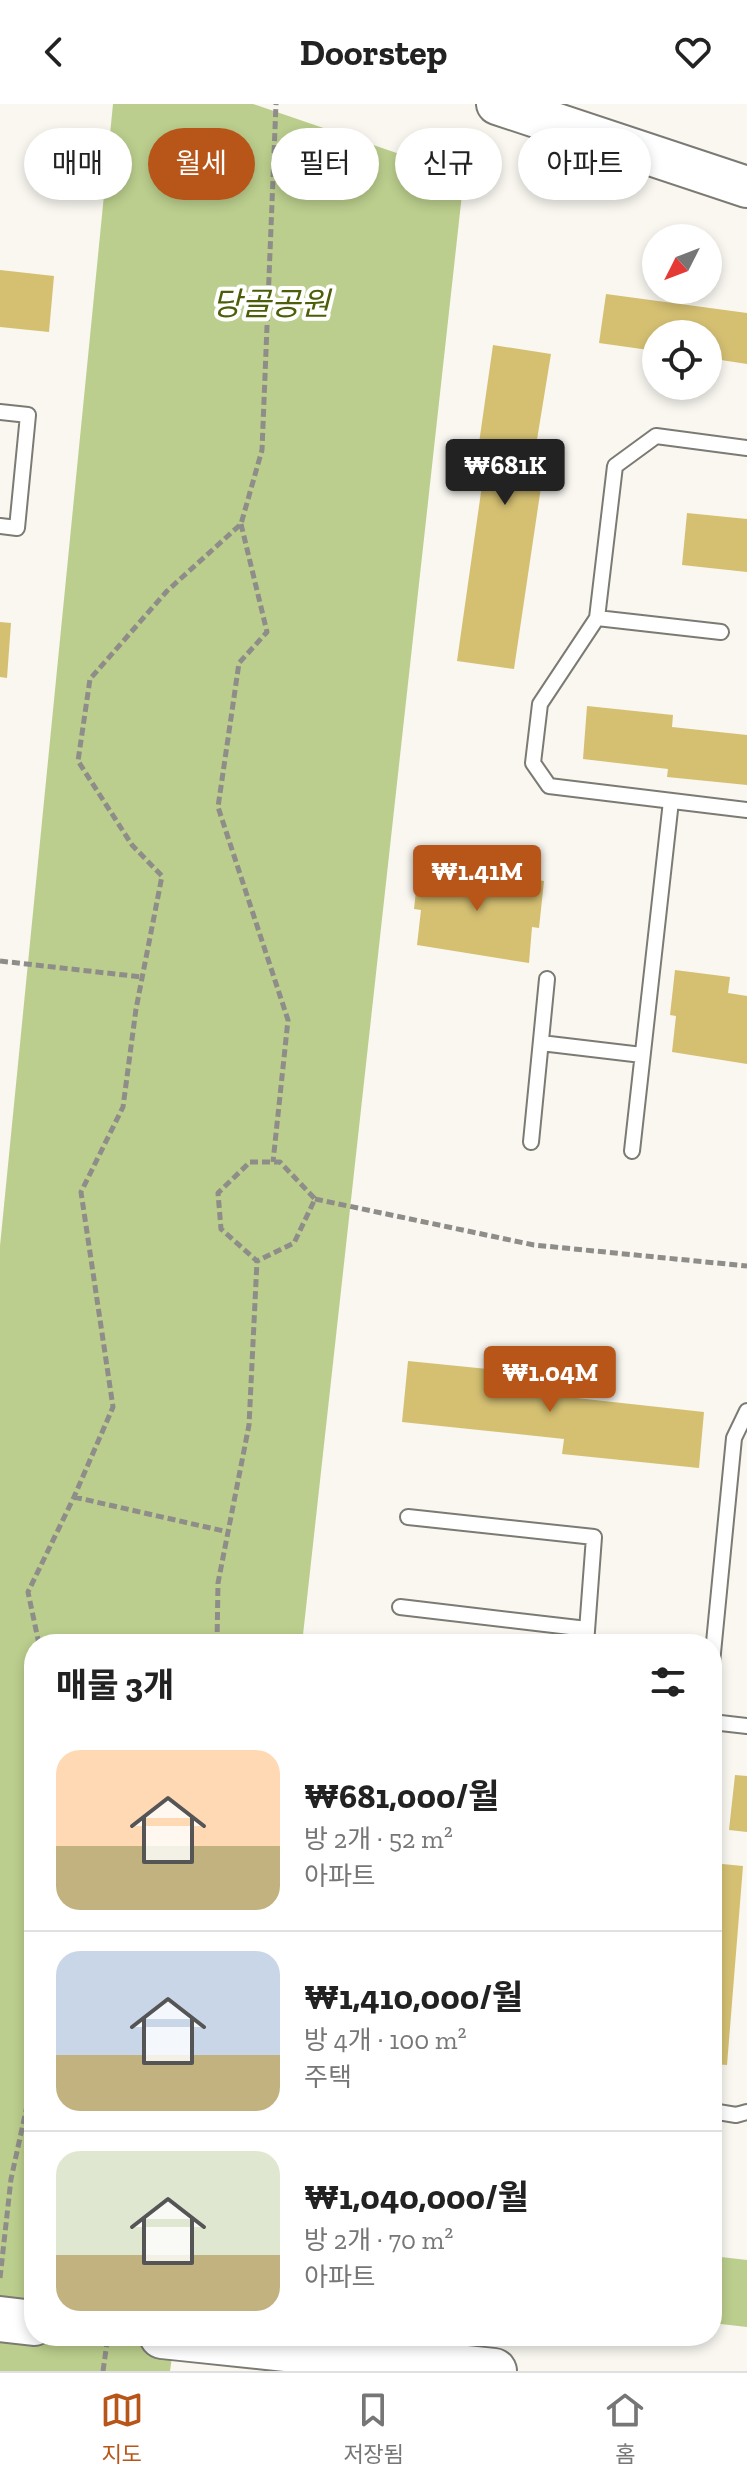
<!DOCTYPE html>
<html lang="ko">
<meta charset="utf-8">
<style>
body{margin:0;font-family:"Zilla Slab","Noto Sans KR",serif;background:#f2f2f2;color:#222;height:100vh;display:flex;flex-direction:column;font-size:30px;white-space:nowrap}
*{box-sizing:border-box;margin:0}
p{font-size:26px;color:#767676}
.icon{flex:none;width:44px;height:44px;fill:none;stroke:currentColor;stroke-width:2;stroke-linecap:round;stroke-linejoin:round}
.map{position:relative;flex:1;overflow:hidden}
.panel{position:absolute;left:24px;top:1530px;width:698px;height:712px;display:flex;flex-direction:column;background:#fff;border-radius:32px;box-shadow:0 4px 12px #0003}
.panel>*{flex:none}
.top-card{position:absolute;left:24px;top:24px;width:700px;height:72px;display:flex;gap:16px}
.needle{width:52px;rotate:228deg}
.controls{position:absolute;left:642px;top:120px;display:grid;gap:16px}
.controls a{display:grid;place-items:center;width:80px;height:80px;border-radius:50%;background:#fff;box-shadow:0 4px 12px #0003;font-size:40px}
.price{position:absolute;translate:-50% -68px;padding:0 18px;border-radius:8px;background:#b8561a;color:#fff;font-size:26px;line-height:52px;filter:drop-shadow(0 2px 4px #0008)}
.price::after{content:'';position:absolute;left:50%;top:48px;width:24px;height:18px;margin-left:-12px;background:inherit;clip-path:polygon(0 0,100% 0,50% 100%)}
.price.active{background:#222;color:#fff}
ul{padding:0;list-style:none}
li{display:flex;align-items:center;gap:24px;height:200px;padding:0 32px}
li+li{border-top:2px solid #e0e0e0}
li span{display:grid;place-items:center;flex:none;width:224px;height:160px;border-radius:24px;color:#555}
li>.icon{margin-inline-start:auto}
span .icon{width:96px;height:96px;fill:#fffc;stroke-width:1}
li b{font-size:34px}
h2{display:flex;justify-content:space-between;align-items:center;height:96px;padding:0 32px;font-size:34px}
.tag{padding:0 28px;border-radius:36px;background:#fff;box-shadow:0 4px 12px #0003;font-size:28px;line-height:72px}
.tag.active{background:#b8561a;color:#fff}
header{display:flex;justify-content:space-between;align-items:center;height:104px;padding:0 32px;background:#fff;font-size:36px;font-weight:800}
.tab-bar{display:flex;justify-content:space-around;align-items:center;height:112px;border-top:2px solid #e0e0e0;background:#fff;font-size:22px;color:#767676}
.tab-bar a{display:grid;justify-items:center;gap:4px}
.tab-bar .active{color:#b8561a}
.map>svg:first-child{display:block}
</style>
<header><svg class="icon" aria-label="back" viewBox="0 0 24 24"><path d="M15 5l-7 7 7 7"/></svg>Doorstep<svg class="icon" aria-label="heart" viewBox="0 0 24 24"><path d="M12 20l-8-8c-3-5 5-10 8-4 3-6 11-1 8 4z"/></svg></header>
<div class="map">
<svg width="747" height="2267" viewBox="0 0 747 2267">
<rect width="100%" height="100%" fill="#f9f7f0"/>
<path fill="#bbce8d" d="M113,0H253L464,72L302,1540H34V2232H175L170,2267H0V1142Z
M712,2152L747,2156V2223L712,2219Z"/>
<path fill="#d5c072" d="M0,166L54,172L49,228L0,223Z
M606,190L747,209V260L708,254V230H656V247L599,239Z
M493,241L551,250L534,354L545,356L514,565L457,557L487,346H478Z
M687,409L747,415V468L682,461Z
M0,518L11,519L7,574L0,573Z
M587,602L673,611L672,623L747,631V681L667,673L668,665L583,655Z
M419,759L475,767L473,783L492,786L493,769L544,777L539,824L532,823L529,859L417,841L421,806L414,805Z
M675,866L730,873L728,889L747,892V960L672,948L676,912L670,911Z
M408,1257L569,1273L567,1293L704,1308L699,1364L562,1350L564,1335L402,1318Z
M735,1671L747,1672V1728L729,1726Z
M712,1759L743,1762L727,1961L712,1960Z"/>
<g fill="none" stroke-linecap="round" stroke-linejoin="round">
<g stroke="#7b7a73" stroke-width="18">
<path id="lane" d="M0,308L28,311L17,424L0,422
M747,344L656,332L615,362L597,514L540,600L533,659L549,682L747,706
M597,514L721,528
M541,939L642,951
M531,1038L547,875
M632,1047L671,697
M408,1413L594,1433L586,1540
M400,1503L587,1525
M712,1559L734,1334L747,1307
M712,1618L747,1622
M712,2007L736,2011L747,2008"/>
</g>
<g stroke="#7b7a73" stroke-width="44">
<path id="secondary" d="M497,0L747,83"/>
</g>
<g stroke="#7b7a73" stroke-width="48">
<path id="primary" d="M0,2215L34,2219
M162,2232L494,2267"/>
</g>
<path stroke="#8f8d89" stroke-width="5" stroke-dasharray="8 4" stroke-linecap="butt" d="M241,420L267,528L239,559L218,703L288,916L273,1058
M0,857L142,873
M250,1058H280L315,1095L294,1139L257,1157L221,1125L218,1089Z
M315,1095L534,1141L747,1162
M74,1393L228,1428
M39,1540L28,1488L74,1393L113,1303L81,1088L123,1003L136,905L162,772L132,741L78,657L90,575L167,487L241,420L262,346L276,0
M217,1540L218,1479L249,1321L257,1157
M0,2174L11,2075L34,1970
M103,2267L108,2232"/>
<use href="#lane" stroke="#fff" stroke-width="14"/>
<use href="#secondary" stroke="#fff" stroke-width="40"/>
<use href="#primary" stroke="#fff" stroke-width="44"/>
</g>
<g text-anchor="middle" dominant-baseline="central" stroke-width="8" stroke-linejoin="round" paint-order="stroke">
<g font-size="32" font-style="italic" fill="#4c5e08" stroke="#fff">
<text x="271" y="200">당골공원</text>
</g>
</g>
</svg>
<div class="controls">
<a><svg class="needle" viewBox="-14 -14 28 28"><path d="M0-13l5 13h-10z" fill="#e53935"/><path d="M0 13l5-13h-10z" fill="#767676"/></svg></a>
<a><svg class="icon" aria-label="locate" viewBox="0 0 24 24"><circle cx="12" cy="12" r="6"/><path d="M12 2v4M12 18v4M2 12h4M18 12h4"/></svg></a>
</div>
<b class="price active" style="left:505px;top:403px">₩681K</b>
<b class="price" style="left:477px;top:809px">₩1.41M</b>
<b class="price" style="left:550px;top:1310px">₩1.04M</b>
<div class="top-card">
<a class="tag">매매</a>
<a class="tag active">월세</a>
<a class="tag">필터</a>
<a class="tag">신규</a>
<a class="tag">아파트</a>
</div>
<section class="panel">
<h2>매물 3개<svg class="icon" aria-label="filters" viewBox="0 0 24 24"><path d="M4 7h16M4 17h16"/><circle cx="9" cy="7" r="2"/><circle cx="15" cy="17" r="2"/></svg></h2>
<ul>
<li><span style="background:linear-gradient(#ffd9b3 60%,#c2b280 0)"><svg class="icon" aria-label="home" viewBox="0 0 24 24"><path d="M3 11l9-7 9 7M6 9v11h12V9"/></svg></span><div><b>₩681,000/월</b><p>방 2개 · 52 m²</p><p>아파트</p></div></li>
<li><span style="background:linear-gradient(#c9d6e8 65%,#c2b280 0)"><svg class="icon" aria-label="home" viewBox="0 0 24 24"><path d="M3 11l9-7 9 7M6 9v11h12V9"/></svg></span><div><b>₩1,410,000/월</b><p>방 4개 · 100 m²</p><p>주택</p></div></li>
<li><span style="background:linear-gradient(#dfe7d0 65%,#c2b280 0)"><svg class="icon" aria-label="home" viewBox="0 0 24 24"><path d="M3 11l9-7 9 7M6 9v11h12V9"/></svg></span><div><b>₩1,040,000/월</b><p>방 2개 · 70 m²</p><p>아파트</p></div></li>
</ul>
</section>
</div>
<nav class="tab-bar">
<a class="active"><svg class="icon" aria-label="map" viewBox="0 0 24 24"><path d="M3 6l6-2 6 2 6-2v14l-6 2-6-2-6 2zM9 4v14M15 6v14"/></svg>지도</a>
<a><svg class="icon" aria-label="saved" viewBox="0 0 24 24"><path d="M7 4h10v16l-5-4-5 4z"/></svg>저장됨</a>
<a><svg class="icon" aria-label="home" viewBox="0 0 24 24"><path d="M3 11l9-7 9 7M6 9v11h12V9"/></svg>홈</a>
</nav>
